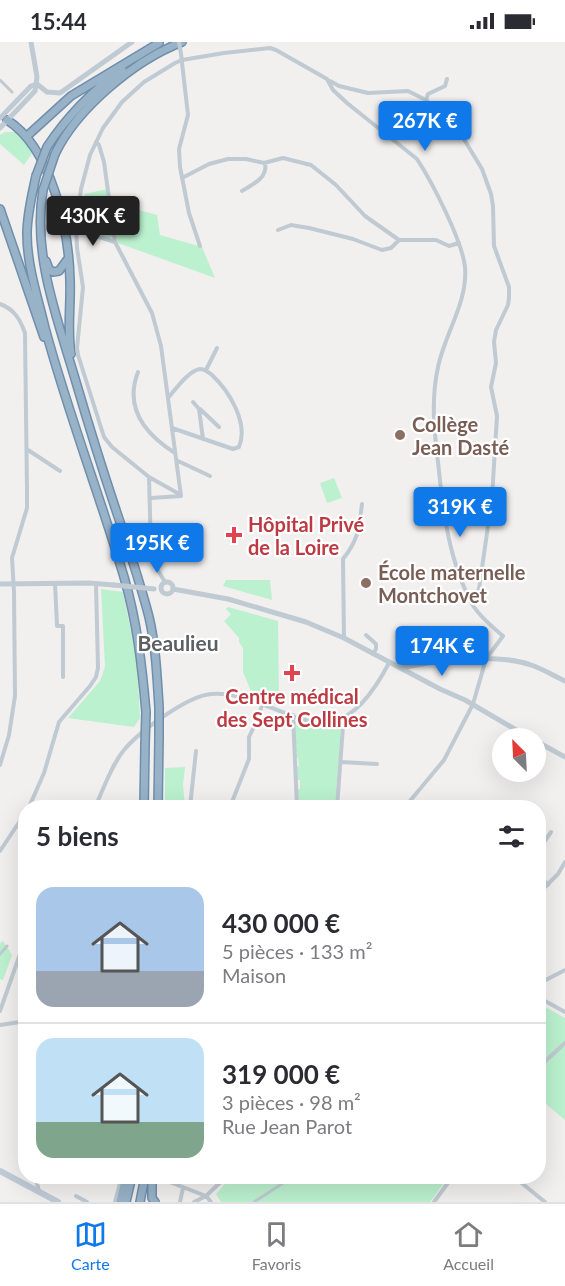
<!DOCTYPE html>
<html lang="fr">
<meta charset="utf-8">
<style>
body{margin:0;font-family:Lato,sans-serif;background:#f7f7f7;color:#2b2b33;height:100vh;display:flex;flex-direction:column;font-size:22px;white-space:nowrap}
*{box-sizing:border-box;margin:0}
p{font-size:20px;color:#7c7c81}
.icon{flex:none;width:33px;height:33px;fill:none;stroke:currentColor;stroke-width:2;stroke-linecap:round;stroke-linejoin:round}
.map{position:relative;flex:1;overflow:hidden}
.drawer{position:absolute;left:18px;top:758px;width:528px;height:384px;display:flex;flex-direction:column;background:#fff;border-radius:24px;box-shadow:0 6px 24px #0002}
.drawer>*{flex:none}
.needle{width:39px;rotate:336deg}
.buttons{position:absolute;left:492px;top:686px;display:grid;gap:12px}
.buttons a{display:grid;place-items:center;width:54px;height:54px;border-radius:50%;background:#fff;box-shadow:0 6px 24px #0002;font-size:30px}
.price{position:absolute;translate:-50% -51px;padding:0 14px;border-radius:6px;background:#1079ea;color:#fff;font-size:20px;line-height:39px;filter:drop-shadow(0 2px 3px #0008)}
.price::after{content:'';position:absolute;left:50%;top:36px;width:18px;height:14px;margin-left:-9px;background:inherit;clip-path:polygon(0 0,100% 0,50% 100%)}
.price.active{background:#222;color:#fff}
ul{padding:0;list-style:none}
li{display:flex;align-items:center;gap:18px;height:150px;padding:0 18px}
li+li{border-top:2px solid #e1e1e2}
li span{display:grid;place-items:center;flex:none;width:168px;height:120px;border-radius:18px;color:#555}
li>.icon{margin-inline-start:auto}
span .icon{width:72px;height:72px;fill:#fffc;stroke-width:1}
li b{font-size:26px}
h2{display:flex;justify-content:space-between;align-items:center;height:72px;padding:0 18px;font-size:26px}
.status{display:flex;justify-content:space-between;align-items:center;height:42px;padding:0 30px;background:#fff;direction:ltr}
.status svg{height:16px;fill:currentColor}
.dock{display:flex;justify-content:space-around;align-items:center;height:84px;border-top:2px solid #e1e1e2;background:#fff;font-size:16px;color:#7c7c81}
.dock a{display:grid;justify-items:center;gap:3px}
.dock .active{color:#1079ea}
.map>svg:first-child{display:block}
</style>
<div class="status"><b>15:44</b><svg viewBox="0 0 49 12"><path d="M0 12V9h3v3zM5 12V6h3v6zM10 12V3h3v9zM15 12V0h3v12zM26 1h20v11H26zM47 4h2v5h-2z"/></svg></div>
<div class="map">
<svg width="565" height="1160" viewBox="0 0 565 1160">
<rect width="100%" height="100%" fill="#f2efef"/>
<path fill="#bbf1ce" d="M5,90H16L33,110L24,123L0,102V93Z
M107,147L112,195L109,197L81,185L85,152Z
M113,161L157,173L160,193L202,205L215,236L118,201L115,192Z
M334,436L342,456L327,461L320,441Z
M226,538H270L272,558L223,544Z
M101,547L123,550L137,619L140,676L134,685L68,676L100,639L105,625Z
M228,565L278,579L279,664L253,654L243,630V606L239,600V596L224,579L231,572L226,567Z
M298,678L315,683L336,682L341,686L335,765H299L298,747H300V738H297V725L299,724L298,716H296L295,680Z
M185,725L183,743L185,765H165V726Z
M3,899L12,913L3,938L0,937V901Z
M538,961L565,976V1078L539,1056Z
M232,1134H449L430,1160H221L216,1152Z"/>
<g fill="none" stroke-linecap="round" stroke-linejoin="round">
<g stroke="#6f8fac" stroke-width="10">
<path id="trunk" d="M7,78C52,106 69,189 70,238C71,263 67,288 71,312
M26,95L71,54L159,1
M47,105C68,73 92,49 122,27
M55,112C77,66 135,18 182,0
M36,134C32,153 27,172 27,192C27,224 38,256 45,286C68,371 99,451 124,535C137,579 142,624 146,670
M43,148C32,213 58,278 76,340C90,388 105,436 121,483C131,514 141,544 149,575C156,605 157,635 159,665
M0,167L44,295
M46,219L49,227L53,230L59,229L67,218
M144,765L145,703
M158,765L159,695
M152,1134V1156L155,1160
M120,1160L126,1134
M126,1160L132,1134
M140,1160L145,1134"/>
</g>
<path stroke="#bfcad2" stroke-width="3" d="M0,38L12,50
M0,912L7,904
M254,1160L294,1134"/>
<path stroke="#bfcad2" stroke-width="4" d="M181,12L188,73L179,107L180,125L189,171L200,204
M330,39L339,44L368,51L408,49L426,58L453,83L462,94L482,127L491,152L493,164L494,204L509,245V256L508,263L496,288L494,300L496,321L491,345L497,374L494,423L492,456L479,547L471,559
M426,58L428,52L445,44L447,37
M96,100L99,103L104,120L115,200L152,271L161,304L181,454
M182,136L209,122L228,117H246L264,121L283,116L311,123L336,143L365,174L399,198H436L449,204L459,201
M242,149C253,142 268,136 265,121
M77,188L115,200
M278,188L291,183L309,186L353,197L382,208L391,206L399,198
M0,262C14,267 20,277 25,291L27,449V466L12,516L14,550L15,654L9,693L0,723
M206,328L217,306
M138,330C124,366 145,392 175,411
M168,356C176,347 188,329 200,327C205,327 208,330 212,333C229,349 249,381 239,405L233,407L172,386
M193,360L199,367L203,397
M200,367L219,385
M28,408L60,429
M178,419L210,434
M149,435L181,453
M151,456L181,454
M165,540L154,522L151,509L149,435L112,405L104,395L78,313L77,306L83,245L77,206L76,183L81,147L90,113L103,86L122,60L144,40L175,21L182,18L224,11L270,6L276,8L327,37L333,48L347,61L417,117C432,140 462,198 465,225C468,260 445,291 438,325C431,357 434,388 438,420C443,469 449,522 474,565C482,577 493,585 503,594L486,617L473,662L444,718L405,765
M55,541L57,584H63V635
M366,593L376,602V607L373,612
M344,596L343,517C359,497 359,485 362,462
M293,673L297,765
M341,720L377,722
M29,765L44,731L59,680L90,644L96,635L98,626L96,541
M95,765C104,746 111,724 124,708C139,690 187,654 211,652C229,650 247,657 264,663C285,670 311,685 334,679C359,673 378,642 389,621
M190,765L196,709
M230,765L249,717V695L259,674L262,662
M337,765L343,684L340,677
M0,809L26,770
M538,809L551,790
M538,832L548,843
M538,852L558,832L565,820
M538,942L565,928
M538,955L565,970
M0,969L26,895
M0,983L26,979
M538,1026L565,1001
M35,1134L39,1149
M166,1134L167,1139L206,1154L211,1160
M513,1134L545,1160
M76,1154L87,1160
M115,1160L122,1134
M180,1160L183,1146
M194,1160L206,1154L227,1134
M434,1160L453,1134"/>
<path stroke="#bfcad2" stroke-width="5" d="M37,42L47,50L60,51L132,0
M0,76L31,44L37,42
M0,86L35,49L37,35L31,0
M161 546a6 6 0 1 1 12 0a6 6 0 1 1-12 0Z
M0,542L89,541L114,543
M173,547L228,557L306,580L344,596L440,647L465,658L530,696
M402,626C436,618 498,611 531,623C543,627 554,634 565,639
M536,699L565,715"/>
<path stroke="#bfcbd7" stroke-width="6" d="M0,1129L58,1160"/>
<use href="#trunk" stroke="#98b2c8" stroke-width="7"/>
<g stroke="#6f8fac" stroke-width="10" stroke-linecap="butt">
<path id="trunk-bridge" d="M36,134L47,105
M43,148L55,112
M159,665V695
M145,703L146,670"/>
</g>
<path stroke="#bfcad2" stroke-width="4" d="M179,0L181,12"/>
<path stroke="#bfcad2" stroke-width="5" d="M114,543L154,547"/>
<use href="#trunk-bridge" stroke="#98b2c8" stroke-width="7"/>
</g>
<g fill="#8d6e63" stroke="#fff" stroke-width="2">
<circle cx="400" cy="393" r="6"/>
<circle cx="366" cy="541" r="6"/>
</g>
<g fill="#e0444e" stroke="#fff" stroke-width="2">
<path d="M231 484h6v6h6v6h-6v6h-6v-6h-6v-6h6z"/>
<path d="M289 622h6v6h6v6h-6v6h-6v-6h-6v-6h6z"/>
</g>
<g text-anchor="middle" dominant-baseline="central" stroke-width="4.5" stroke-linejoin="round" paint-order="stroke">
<g font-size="20" font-weight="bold" fill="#785e54" stroke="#fff" text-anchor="start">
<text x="412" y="382">Collège<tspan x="412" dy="23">Jean Dasté</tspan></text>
<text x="378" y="530">École maternelle<tspan x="378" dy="23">Montchovet</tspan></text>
</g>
<g font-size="20" font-weight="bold" fill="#be3a42" stroke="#fff" text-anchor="start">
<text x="248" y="482">Hôpital Privé<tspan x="248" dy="23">de la Loire</tspan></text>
<text x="292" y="654" text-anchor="middle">Centre médical<tspan x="292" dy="23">des Sept Collines</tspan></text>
</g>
<g font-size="21" font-weight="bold" fill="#5b6064" stroke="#fff">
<text x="178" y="600">Beaulieu</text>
</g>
</g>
</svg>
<div class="buttons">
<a><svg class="needle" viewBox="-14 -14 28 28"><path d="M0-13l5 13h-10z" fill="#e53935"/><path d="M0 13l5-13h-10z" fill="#7c7c81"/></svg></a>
</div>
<b class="price" style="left:425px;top:110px">267K €</b>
<b class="price active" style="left:93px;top:205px">430K €</b>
<b class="price" style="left:460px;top:496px">319K €</b>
<b class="price" style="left:157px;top:532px">195K €</b>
<b class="price" style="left:442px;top:635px">174K €</b>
<section class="drawer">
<h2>5 biens<svg class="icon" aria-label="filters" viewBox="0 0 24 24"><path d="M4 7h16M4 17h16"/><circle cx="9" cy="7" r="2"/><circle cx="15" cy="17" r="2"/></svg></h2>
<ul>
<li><span style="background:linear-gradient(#a9c7e8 70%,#9aa5b1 0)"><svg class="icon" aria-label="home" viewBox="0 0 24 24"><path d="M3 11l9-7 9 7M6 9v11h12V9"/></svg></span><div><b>430 000 €</b><p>5 pièces · 133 m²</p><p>Maison</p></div></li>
<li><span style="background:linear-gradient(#bfe0f5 70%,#7fa58c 0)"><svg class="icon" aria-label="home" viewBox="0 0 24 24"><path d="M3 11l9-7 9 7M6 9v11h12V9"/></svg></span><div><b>319 000 €</b><p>3 pièces · 98 m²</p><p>Rue Jean Parot</p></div></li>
</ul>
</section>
</div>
<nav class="dock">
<a class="active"><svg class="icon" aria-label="map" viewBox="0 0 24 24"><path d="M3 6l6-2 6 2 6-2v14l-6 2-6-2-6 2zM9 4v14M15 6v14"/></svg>Carte</a>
<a><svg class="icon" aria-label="saved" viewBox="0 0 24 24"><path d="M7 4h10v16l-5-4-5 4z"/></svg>Favoris</a>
<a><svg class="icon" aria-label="home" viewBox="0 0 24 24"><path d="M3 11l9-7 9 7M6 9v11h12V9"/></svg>Accueil</a>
</nav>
